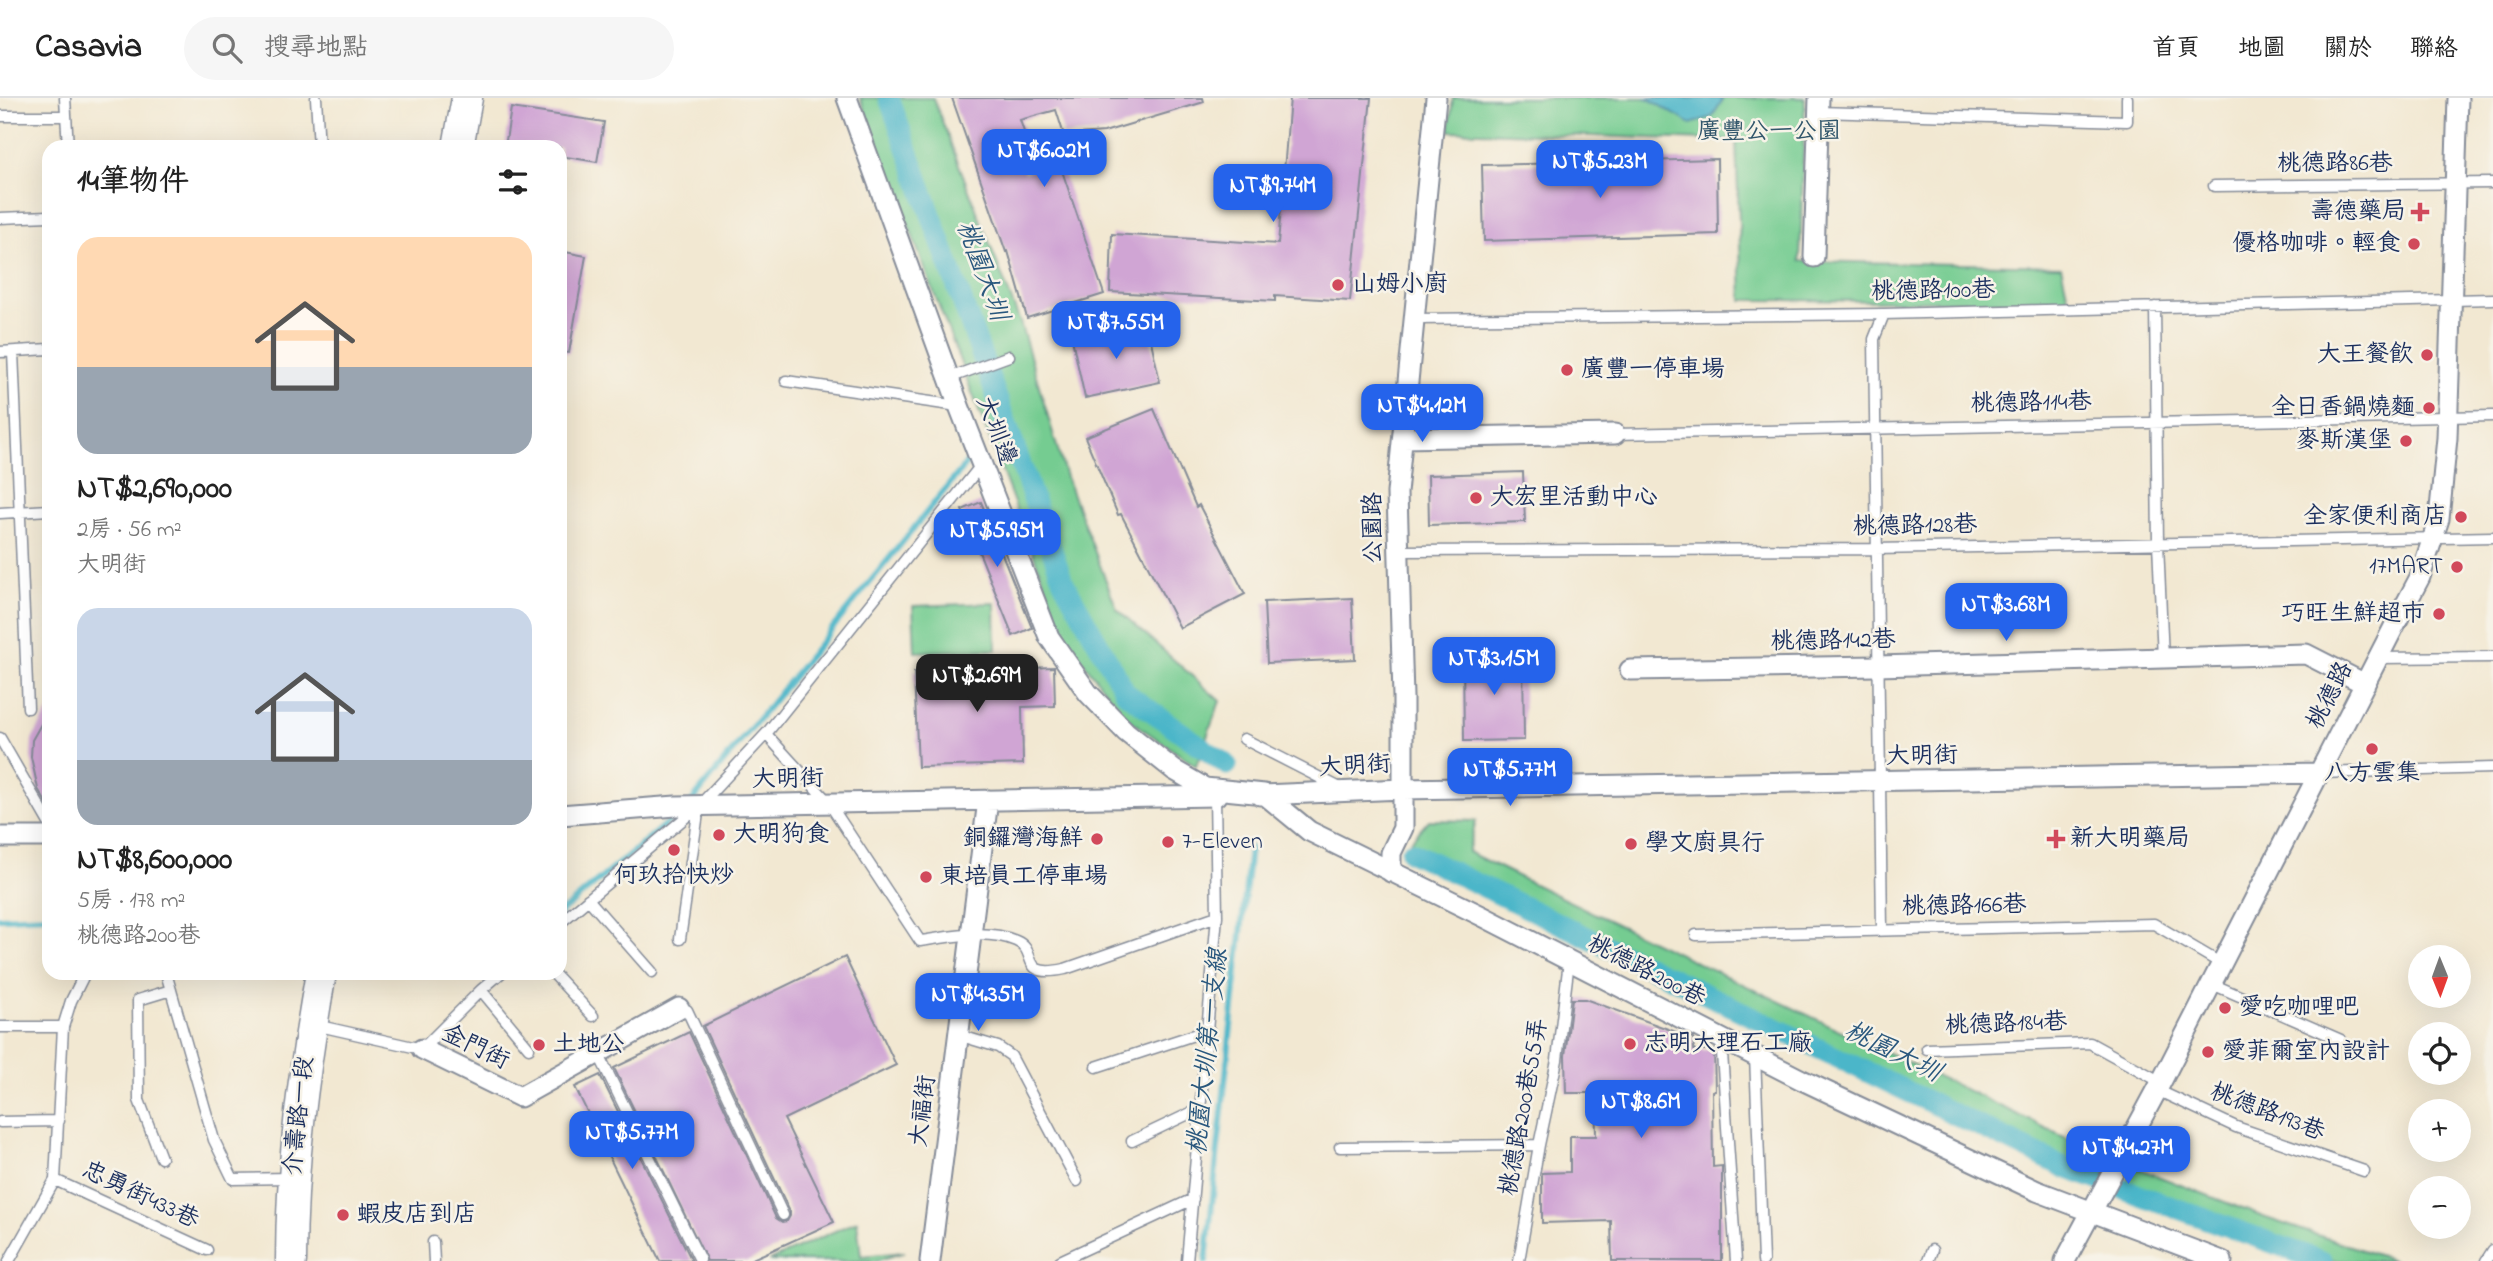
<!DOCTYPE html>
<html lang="zh-TW">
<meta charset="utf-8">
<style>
body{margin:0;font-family:"Indie Flower","LXGW WenKai TC",sans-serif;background:#f6f6f6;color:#222;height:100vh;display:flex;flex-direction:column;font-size:26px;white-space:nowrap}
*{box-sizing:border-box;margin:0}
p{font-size:23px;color:#767676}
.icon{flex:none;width:38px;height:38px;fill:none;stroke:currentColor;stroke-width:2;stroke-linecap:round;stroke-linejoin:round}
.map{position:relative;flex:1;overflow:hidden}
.sheet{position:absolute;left:42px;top:42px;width:525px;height:840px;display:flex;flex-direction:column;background:#fff;border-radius:21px;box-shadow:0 7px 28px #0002}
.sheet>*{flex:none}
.needle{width:46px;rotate:179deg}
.fabs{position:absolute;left:2408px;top:847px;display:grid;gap:14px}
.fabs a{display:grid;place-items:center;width:63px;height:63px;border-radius:50%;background:#fff;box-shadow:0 7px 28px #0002;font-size:35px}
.price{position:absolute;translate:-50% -60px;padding:0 16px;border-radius:14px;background:#2563eb;color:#fff;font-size:23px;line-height:46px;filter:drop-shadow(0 2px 4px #0008)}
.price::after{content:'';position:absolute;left:50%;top:42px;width:21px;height:16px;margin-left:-10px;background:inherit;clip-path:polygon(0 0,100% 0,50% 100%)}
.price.on{background:#222;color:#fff}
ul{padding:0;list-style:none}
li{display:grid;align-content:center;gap:14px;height:371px;padding:0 35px}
li span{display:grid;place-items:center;height:217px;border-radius:21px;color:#555}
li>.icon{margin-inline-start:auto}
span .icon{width:126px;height:126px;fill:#fffc;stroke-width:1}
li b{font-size:30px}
h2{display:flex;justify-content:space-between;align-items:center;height:84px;padding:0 35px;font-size:30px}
header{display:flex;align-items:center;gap:42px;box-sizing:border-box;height:98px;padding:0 35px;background:#fff;border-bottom:2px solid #e0e0e0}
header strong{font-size:33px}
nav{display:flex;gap:38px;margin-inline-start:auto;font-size:24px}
.search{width:490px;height:63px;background:#f6f6f6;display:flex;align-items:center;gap:18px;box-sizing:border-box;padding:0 24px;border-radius:38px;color:#767676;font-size:26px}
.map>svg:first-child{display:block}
</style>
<header>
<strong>Casavia</strong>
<div class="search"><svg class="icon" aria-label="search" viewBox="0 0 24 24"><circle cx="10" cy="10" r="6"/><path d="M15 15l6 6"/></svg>搜尋地點</div>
<nav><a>首頁</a><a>地圖</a><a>關於</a><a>聯絡</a></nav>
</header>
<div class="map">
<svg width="2493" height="1163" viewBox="0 0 2493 1163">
<rect width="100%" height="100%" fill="#f7f3e8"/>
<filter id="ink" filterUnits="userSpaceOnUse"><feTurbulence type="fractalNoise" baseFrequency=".0143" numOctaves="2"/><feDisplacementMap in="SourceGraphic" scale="14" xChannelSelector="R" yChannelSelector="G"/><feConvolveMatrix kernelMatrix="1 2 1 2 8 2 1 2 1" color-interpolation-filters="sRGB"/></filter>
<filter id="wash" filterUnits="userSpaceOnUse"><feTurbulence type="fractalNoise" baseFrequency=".00686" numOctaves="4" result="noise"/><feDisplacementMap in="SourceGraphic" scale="28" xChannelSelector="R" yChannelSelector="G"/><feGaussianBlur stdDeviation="1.57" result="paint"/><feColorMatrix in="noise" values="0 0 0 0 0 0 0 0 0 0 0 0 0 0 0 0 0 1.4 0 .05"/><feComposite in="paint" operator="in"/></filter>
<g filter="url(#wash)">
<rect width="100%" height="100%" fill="#f2e8d2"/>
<path fill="#74cc91" stroke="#487e78" stroke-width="2" d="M860,0H933L1020,224L1066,379L1117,511L1220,603L1196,668L1124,618L1065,539Z
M1453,0H1805L1800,163L2061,168L2069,204L1742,202L1736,43L1449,33Z
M995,505L996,552L915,554L913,508Z
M1429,722L1476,723L1468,754C1682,860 1899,958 2114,1063L2105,1079L1408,746Z
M2132,1068L2266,1120L2395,1163H2335L2127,1085Z
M857,1123L861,1158L905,1154L876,1163H769Z"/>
<path fill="#4cb6c9" stroke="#347294" stroke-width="2" d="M1647,0H1722V3L1712,19L1691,26Z"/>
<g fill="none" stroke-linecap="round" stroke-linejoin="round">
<path stroke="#4cb6c9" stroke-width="6" d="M997,328L1004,319
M692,703L974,356
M560,815L681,713
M0,820L49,818
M1206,1163L1250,750"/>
<path stroke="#4cb6c9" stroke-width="21" d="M889,0L1063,483L1126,595L1227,667
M1411,754L2068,1071L2322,1163"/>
</g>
<g id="blocks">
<path fill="#d0a5d4" d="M952,0H1203L1204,4L1104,34L1064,37L1056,12L1020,22L1026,40L1015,41L1024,75L1059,64L1104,196L1027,220L1008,153L1006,154Z
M1290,0H1371L1350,203L1275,198V203L1110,194L1112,136L1278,146Z
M511,10L604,24L597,64L560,58V49H505Z
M1717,61L1718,136L1484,143L1482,67Z
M560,153L586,158L569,255L560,254Z
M1147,225L1160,284L1085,300L1072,241Z
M1154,311L1196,409L1199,407L1245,496L1180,530L1121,416L1118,417L1085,339Z
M1523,374L1525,424L1429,427L1428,377Z
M981,404L1032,530L1013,538L962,412Z
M1352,500L1355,561L1267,565L1264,504Z
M1523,555L1524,642L1464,643L1463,556Z
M1054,569L1055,608L1022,609L1023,666L918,669L914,574Z
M49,612V706H47L38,691L31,659L32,642Z
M845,859L896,967L784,1021L834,1124L748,1163H707L614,970L689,934L776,1120L782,1124L787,1123L790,1118V1114L703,928Z
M1572,901H1585L1693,940L1694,952H1714L1715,992L1712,993L1713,1069L1722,1068V1163H1612L1611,1123L1542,1125V1075L1570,1074V1038H1596L1595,995H1566L1565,958Z
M600,977L692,1163H660L575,989Z"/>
</g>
</g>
<g filter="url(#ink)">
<use href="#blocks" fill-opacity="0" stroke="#868c98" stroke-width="2"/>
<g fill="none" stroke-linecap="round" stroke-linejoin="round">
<g stroke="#868c98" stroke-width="13">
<path id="lane" d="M65,0L68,49
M316,0L319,49
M1818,14L2127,23V0
M0,18H66
M2214,88L2493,85
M0,120L49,118
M2155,209L2158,445L2163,561
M1415,221L1884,216L2493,201
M0,254L49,251
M13,254L28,610
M949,280L1009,258
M786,283L958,308
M1615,336L2493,318
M0,415L49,412
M1398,453L1876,451L2493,439
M2378,560L2493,559
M766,636L829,705L920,843C951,839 986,830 1016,843C1040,853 1017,881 1065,871L1217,818
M0,640L49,725
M1244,641L1340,690
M2320,675L2493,670
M588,801L652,874
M560,825L699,708L766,636L982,366
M1882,831L1874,241L1884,216
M1696,837L2154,826L2222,866
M680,841L699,708
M166,875L214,1042L233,1081L289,1080
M553,875L593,918
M2212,886L2341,942
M481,892L529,950
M679,910L687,912L783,1117
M315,927L422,951L481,892L501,875
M0,929H63
M958,937L998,949L1011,958L1077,1083
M1721,940L1736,1163
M1927,951L2090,945L2161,984
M598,955L700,1162
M1755,958L1763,1163
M1096,969L1209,932
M2157,992L2236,1029L2364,1073
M0,1024L59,1023
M1132,1043L1201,1010
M1340,1049L1539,1047
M161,1060L139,1002L138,902L171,892
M55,1082L207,1152
M433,1144L434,1163
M9,1163L55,1082L63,929L71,903L85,875
M1060,1163L1193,1101
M1187,1163L1217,818L1215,698
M1519,1163L1539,1047L1557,962L1569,863
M1928,1163L1932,1152
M2486,1163L2493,1152"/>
</g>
<g stroke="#868c98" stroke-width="23">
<path id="street" d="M847,0L959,308L1049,539L1088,595L1126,634L1174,672L1205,690L1264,696L1309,733L1484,819L1802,982L2037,1093L2222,1163
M1814,159L1819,0
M1403,340L1615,336
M1630,572L1877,568L2306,556L2365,586
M1260,697L1403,691L2320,675
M560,717L676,708L1216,698
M0,739H49
M1391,774V755L1403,730V599L1397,395L1436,0
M422,951L520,999L679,910
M930,1163L988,702
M2065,1163L2157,992L2401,515L2420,479L2439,421L2447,340L2458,0"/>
</g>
<g stroke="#868c98" stroke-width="33">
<path id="primary" d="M458,49L467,0
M291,1163C291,1065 304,971 321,875"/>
</g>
<use href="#lane" stroke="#fff" stroke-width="10"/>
<use href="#street" stroke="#fff" stroke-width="19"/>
<use href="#primary" stroke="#fff" stroke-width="30"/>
</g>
</g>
<g fill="#d1495b" stroke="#f7f3e8" stroke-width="2.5">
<path d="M2416.5 103.5h7v7h7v7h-7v7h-7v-7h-7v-7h7z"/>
<circle cx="2414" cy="146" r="7"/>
<circle cx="1338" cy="187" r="7"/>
<circle cx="2427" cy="257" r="7"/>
<circle cx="1567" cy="272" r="7"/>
<circle cx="2429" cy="310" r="7"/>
<circle cx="2406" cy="343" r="7"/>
<circle cx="1476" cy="400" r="7"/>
<circle cx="2461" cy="419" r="7"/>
<circle cx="2457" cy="469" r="7"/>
<circle cx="2439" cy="516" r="7"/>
<circle cx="2372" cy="651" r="7"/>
<circle cx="719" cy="737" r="7"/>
<circle cx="1097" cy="741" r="7"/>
<path d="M2052.5 730.5h7v7h7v7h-7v7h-7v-7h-7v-7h7z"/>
<circle cx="1168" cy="744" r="7"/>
<circle cx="1631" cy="746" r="7"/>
<circle cx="674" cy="752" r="7"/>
<circle cx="926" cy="779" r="7"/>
<circle cx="2225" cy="910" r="7"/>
<circle cx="1630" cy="946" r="7"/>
<circle cx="539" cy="947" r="7"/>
<circle cx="2208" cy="954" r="7"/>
<circle cx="343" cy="1117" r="7"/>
</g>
<g text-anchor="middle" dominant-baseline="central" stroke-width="5" stroke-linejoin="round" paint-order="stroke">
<g font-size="24" fill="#31566b" stroke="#f7f3e8">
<text x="1769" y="34">廣豐公一公園</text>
</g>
<g font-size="24" fill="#1b2f5e" stroke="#f7f3e8">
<text x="2335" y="66">桃德路86巷</text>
<text transform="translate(1933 194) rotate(-1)">桃德路100巷</text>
<text transform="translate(2031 306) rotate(-1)">桃德路114巷</text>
<text transform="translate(995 333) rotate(69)">大圳邊</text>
<text transform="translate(1915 429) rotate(-1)">桃德路128巷</text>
<text transform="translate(1374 430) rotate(-90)">公園路</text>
<text transform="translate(1833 544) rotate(-1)">桃德路142巷</text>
<text transform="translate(2331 598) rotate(-63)">桃德路</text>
<text transform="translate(1922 659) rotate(-1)">大明街</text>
<text transform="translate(1355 669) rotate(-3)">大明街</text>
<text transform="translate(788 682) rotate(-1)">大明街</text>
<text transform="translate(1964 809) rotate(-1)">桃德路166巷</text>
<text transform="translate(1646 874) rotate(27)">桃德路200巷</text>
<text transform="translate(2006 927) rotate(-2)">桃德路184巷</text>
<text transform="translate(475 950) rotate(26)">金門街</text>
<text transform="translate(1525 1009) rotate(-80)">桃德路200巷55弄</text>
<text transform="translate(924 1013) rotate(-83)">大福街</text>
<text transform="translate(2267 1015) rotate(21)">桃德路193巷</text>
<text transform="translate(300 1018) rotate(-84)">介壽路一段</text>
<text transform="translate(140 1098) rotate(25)">忠勇街433巷</text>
</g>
<g font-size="24" fill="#1b2f5e" stroke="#f7f3e8" text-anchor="start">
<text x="2406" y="114" text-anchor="end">壽德藥局</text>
<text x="2400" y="146" text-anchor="end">優格咖啡。輕食</text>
<text x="1352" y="187">山姆小廚</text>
<text x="2413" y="257" text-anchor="end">大王餐飲</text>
<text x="1581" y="272">廣豐一停車場</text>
<text x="2415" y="310" text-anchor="end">全日香鍋燒麵</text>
<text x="2392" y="343" text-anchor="end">麥斯漢堡</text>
<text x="1490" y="400">大宏里活動中心</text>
<text x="2447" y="419" text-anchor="end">全家便利商店</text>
<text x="2443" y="469" text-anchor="end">17MART</text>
<text x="2425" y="516" text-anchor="end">巧旺生鮮超市</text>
<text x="2372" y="676" text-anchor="middle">八方雲集</text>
<text x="733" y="737">大明狗食</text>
<text x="1083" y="741" text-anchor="end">銅鑼灣海鮮</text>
<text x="2070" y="741">新大明藥局</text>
<text x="1182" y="744">7-Eleven</text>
<text x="1645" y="746">學文廚具行</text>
<text x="674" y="778" text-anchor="middle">何玖拾快炒</text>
<text x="940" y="779">東培員工停車場</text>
<text x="2239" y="910">愛吃咖哩吧</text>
<text x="1644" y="946">志明大理石工廠</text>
<text x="553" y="947">土地公</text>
<text x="2222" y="954">愛菲爾室內設計</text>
<text x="357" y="1117">蝦皮店到店</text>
</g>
<g font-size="26" font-style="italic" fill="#2a587e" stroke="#f7f3e8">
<text transform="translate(981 173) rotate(70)">桃園大圳</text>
<text transform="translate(1209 954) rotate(-84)">桃園大圳第一支線</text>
<text transform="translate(1892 955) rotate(26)">桃園大圳</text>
</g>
</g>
</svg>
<div class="fabs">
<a><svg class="needle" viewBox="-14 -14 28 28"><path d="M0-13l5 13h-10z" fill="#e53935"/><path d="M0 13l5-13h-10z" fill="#767676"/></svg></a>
<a><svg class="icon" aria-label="locate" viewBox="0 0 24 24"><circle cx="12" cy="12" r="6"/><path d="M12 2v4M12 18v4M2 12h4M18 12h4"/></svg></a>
<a>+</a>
<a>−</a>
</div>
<b class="price" style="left:1044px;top:91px">NT$6.02M</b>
<b class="price" style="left:1600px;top:102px">NT$5.23M</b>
<b class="price" style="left:1273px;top:126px">NT$9.74M</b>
<b class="price" style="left:1116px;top:263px">NT$7.55M</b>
<b class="price" style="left:1422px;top:346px">NT$4.12M</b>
<b class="price" style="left:997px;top:471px">NT$5.95M</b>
<b class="price" style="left:2006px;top:545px">NT$3.68M</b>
<b class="price" style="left:1494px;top:599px">NT$3.15M</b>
<b class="price on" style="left:977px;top:616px">NT$2.69M</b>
<b class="price" style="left:1510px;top:710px">NT$5.77M</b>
<b class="price" style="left:978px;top:935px">NT$4.35M</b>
<b class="price" style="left:1641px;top:1042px">NT$8.6M</b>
<b class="price" style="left:632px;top:1073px">NT$5.77M</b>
<b class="price" style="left:2128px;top:1088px">NT$4.27M</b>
<section class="sheet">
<h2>14筆物件<svg class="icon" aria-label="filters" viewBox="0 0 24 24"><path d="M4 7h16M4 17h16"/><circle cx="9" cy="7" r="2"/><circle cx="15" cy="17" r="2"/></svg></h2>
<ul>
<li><span style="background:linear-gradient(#ffd9b3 60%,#9aa5b1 0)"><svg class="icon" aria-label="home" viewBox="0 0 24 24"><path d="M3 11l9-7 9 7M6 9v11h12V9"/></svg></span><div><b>NT$2,690,000</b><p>2房 · 56 m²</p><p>大明街</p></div></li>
<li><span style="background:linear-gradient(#c9d6e8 70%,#9aa5b1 0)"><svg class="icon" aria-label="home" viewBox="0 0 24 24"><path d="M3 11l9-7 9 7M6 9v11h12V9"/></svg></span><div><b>NT$8,600,000</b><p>5房 · 178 m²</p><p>桃德路200巷</p></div></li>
</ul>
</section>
</div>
